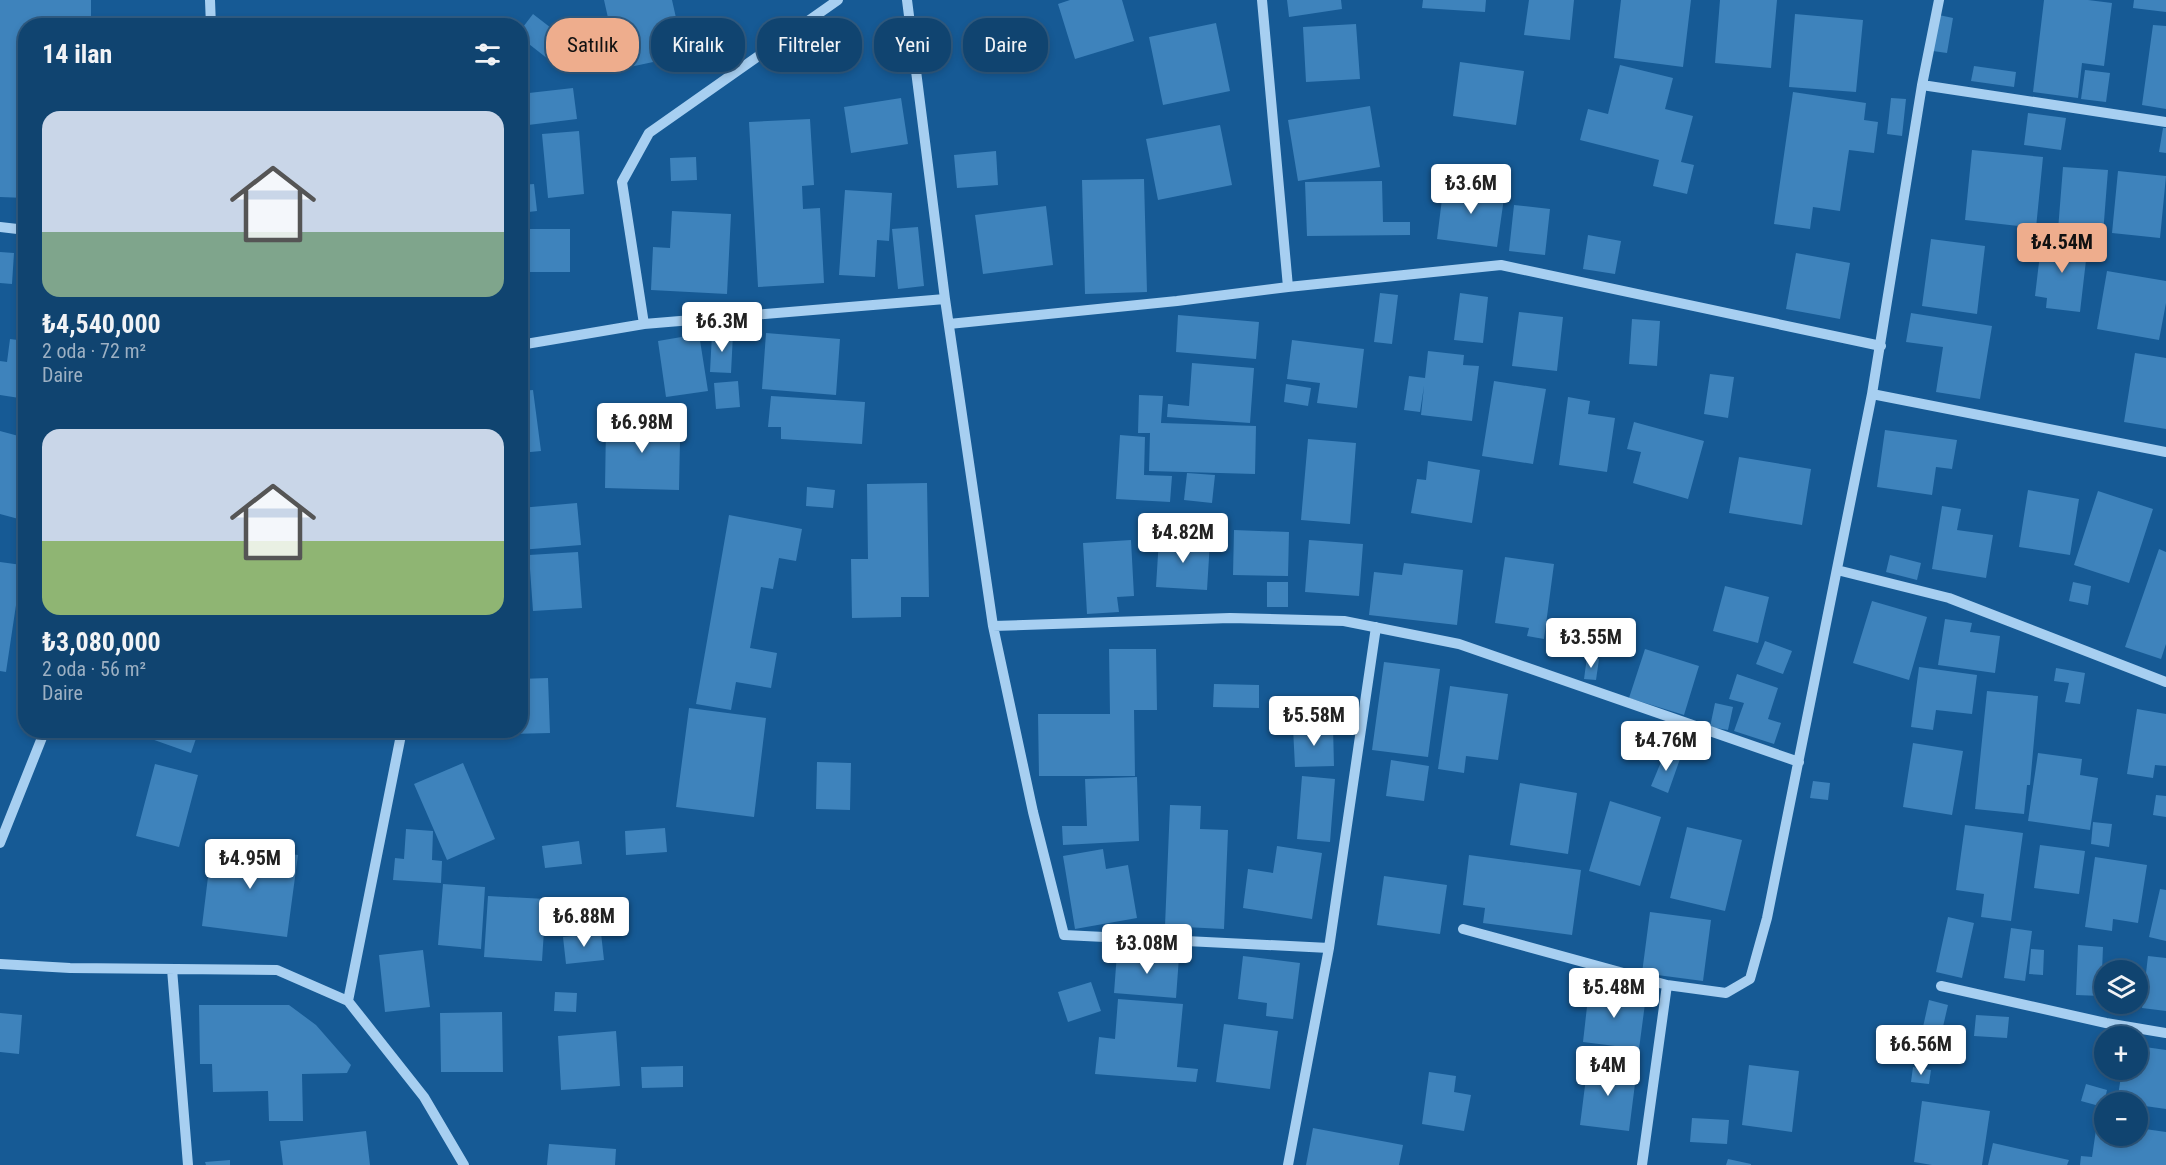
<!DOCTYPE html>
<html lang="tr">
<meta charset="utf-8">
<style>
body{margin:0;font-family:"Roboto Condensed",sans-serif;background:#1e4e78;color:#f1f3f6;height:100vh;display:flex;flex-direction:column;font-size:22px;white-space:nowrap}
*{box-sizing:border-box;margin:0}
p{font-size:20px;color:#9cb0c3}
.icon{flex:none;width:33px;height:33px;fill:none;stroke:currentColor;stroke-width:2;stroke-linecap:round;stroke-linejoin:round}
.map{position:relative;flex:1;overflow:hidden}
.sheet{position:absolute;left:18px;top:18px;width:510px;height:720px;display:flex;flex-direction:column;background:#104470;border-radius:24px;box-shadow:0 3px 9px #0003,0 0 0 2px #305c83}
.sheet>*{flex:none}
.banner{position:absolute;left:546px;top:18px;width:570px;height:54px;display:flex;gap:12px}
.buttons{position:absolute;left:2094px;top:960px;display:grid;gap:12px}
.buttons a{display:grid;place-items:center;width:54px;height:54px;border-radius:50%;background:#104470;box-shadow:0 3px 9px #0003,0 0 0 2px #305c83;font-size:30px}
.price{position:absolute;translate:-50% -51px;padding:0 14px;border-radius:6px;background:#fff;color:#222;font-size:20px;line-height:39px;filter:drop-shadow(0 2px 3px #0008)}
.price::after{content:'';position:absolute;left:50%;top:36px;width:18px;height:14px;margin-left:-9px;background:inherit;clip-path:polygon(0 0,100% 0,50% 100%)}
.price.active{background:#eead8d;color:#111}
ul{padding:0;list-style:none}
li{display:grid;align-content:center;gap:12px;height:318px;padding:0 24px}
li span{display:grid;place-items:center;height:186px;border-radius:18px;color:#555}
li>.icon{margin-inline-start:auto}
span .icon{width:108px;height:108px;fill:#fffc;stroke-width:1}
li b{font-size:26px}
h2{display:flex;justify-content:space-between;align-items:center;height:72px;padding:0 24px;font-size:26px}
.tag{padding:0 21px;border-radius:24px;background:#104470;box-shadow:0 3px 9px #0003,0 0 0 2px #305c83;font-size:21px;line-height:54px}
.tag.active{background:#eead8d;color:#111}
.map>svg:first-child{display:block}
</style>
<div class="map">
<svg width="2166" height="1165" viewBox="0 0 2166 1165">
<rect width="100%" height="100%" fill="#165a95"/>
<path fill="#3e83bc" d="M0,0H91V26H26V198L0,197Z
M604,0H672L681,40L668,43L672,58L611,71L603,32L611,31Z
M1070,0H1122L1134,41L1075,59L1058,4Z
M1287,0H1341L1342,9L1289,17Z
M1423,0H1486L1485,12L1422,8Z
M1529,0H1574L1570,40L1524,35Z
M1621,0H1691L1683,67L1614,58Z
M1720,0H1777L1771,68L1715,63Z
M2044,0H2088L2112,3L2104,66L2082,63L2078,98L2033,92Z
M2134,0H2166V12L2133,8Z
M533,14L564,38L548,59L520,37V31Z
M1795,14L1863,20L1856,92L1789,87Z
M1939,15L1953,18L1947,53L1933,51Z
M1216,23L1230,91L1163,105L1149,37Z
M1356,24L1360,79L1306,82L1303,27Z
M2153,25L2166,26V109L2142,105Z
M1460,62L1524,71L1516,125L1453,116Z
M1620,65L1673,78L1665,109L1693,116L1681,162L1694,165L1687,194L1653,186L1659,160L1580,140L1588,109L1608,114Z
M1974,66L2016,72L2014,87L1971,81Z
M2085,70L2110,73L2106,102L2081,99Z
M573,88L577,119L520,126V94Z
M1793,92L1866,103L1864,120L1878,122L1874,153L1849,150L1840,211L1813,207L1810,229L1774,224Z
M901,98L908,144L851,153L844,107Z
M1891,98L1906,99L1902,136L1887,134Z
M1370,106L1380,167L1298,181L1288,120Z
M2028,113L2066,118L2061,150L2024,145Z
M810,119L814,185L802,186L803,209L820,208L824,283L758,287L749,122Z
M1220,125L1232,185L1158,200L1146,139Z
M2163,128H2166V153L2159,152Z
M579,131L584,194L548,198L542,134Z
M1972,150L2043,157L2036,228L1965,220Z
M996,151L998,185L957,188L954,155Z
M696,157L697,180L671,181L670,158Z
M2063,167L2108,170L2103,234L2058,230Z
M2118,171L2166,176L2160,238L2112,233Z
M1144,179L1147,292L1085,294L1082,180Z
M1382,181L1383,222H1410V235L1307,236L1305,182Z
M1444,183L1505,191L1497,247L1437,239Z
M534,184L537,211L520,213V185Z
M845,190L892,193L889,241L877,240L875,277L839,275Z
M1514,205L1550,209L1545,255L1509,251Z
M1046,206L1053,265L983,274L975,215Z
M672,211L731,214L727,294L651,290L653,247L670,248Z
M918,227L924,286L898,289L892,229Z
M520,229H570V272H520Z
M1588,235L1621,241L1615,274L1583,269Z
M2042,237L2088,243L2080,312L2046,308L2047,298L2035,296Z
M1931,239L1985,246L1977,314L1922,306Z
M0,252L14,253L12,284L0,283Z
M1796,253L1850,263L1840,319L1786,309Z
M2107,271L2166,281V303L2159,340L2097,329Z
M1380,293L1398,295L1392,344L1374,342Z
M1460,293L1488,297L1483,343L1454,340Z
M1519,312L1563,317L1557,371L1512,366Z
M1911,313L1992,326L1980,399L1936,392L1943,347L1906,342Z
M1178,315L1259,322L1256,359L1176,352Z
M1632,319L1660,321L1657,366L1629,364Z
M712,333L733,334L731,373L710,372Z
M766,333L840,339L836,395L762,389Z
M699,334L708,391L666,397L658,341Z
M10,339L26,341V399L0,395V361L7,362Z
M1292,340L1364,349L1357,408L1317,403L1320,383L1287,379Z
M1428,351L1464,355L1463,365L1479,366L1472,421L1421,415L1424,386L1420,412L1404,410L1409,376L1425,378Z
M2135,353L2166,358V429L2124,422Z
M1192,363L1254,368L1250,423L1167,417L1168,404L1189,406Z
M1710,374L1734,377L1728,418L1704,414Z
M738,381L740,407L716,409L714,383Z
M1494,381L1546,389L1533,464L1482,456Z
M1286,384L1311,388L1308,406L1284,402Z
M533,390L541,451L520,453V391Z
M1139,395L1163,396L1161,423L1256,426L1255,474L1149,471L1150,433H1138Z
M771,396L865,402L862,444L781,439V427H768Z
M1568,397L1590,401L1588,414L1615,418L1607,472L1559,465Z
M630,407H661L660,439H680L679,490L605,488L606,425H630Z
M1634,422L1704,441L1688,499L1633,483L1641,452L1627,449Z
M1885,430L1957,440L1952,469L1936,467L1932,495L1877,487Z
M0,431L26,438V521L0,514Z
M1120,435L1145,437L1144,475L1172,476L1170,502L1116,499Z
M1308,439L1356,443L1350,524L1301,520Z
M1739,457L1811,469L1802,525L1729,513Z
M1428,461L1480,470L1472,523L1411,513L1417,479L1426,480Z
M1187,473L1215,475L1212,503L1184,500Z
M927,483L929,597H901V617L852,618L851,559H868L867,484Z
M807,487L835,490L833,508L806,506Z
M2028,490L2079,499L2070,555L2019,547Z
M2098,491L2153,509L2129,583L2074,565Z
M577,503L581,545L520,550V508Z
M1942,506L1961,509L1957,530L1993,535L1986,578L1932,569Z
M729,515L802,529L796,561L779,558L773,589L761,587L750,648L777,653L771,688L736,682L731,710L696,704Z
M1234,530L1289,532L1288,576L1233,575Z
M1159,538L1210,541L1207,590L1156,587Z
M1131,540L1134,596L1117,597L1119,612L1087,614L1083,543Z
M1309,540L1363,544L1359,596L1305,592Z
M2159,549L2166,552V644L2161,659L2125,647Z
M578,552L582,608L533,611L529,555Z
M1890,555L1921,563L1917,580L1886,572Z
M1505,557L1554,564L1544,639L1527,636L1529,628L1495,623Z
M0,562L22,565L6,672L0,671Z
M1404,563L1463,570L1457,625L1369,615L1374,572L1402,575Z
M1267,582H1288V607H1267Z
M2073,582L2091,586L2088,605L2069,601Z
M1725,586L1769,597L1758,643L1713,631Z
M1872,601L1927,617L1909,680L1853,663Z
M1945,619L1972,623L1970,632L2000,636L1995,673L1938,665Z
M1765,641L1792,651L1783,674L1756,664Z
M1109,649H1156L1157,710H1134L1135,776H1039L1038,714H1110Z
M1645,649L1699,666L1684,715L1629,698Z
M1587,657L1599,659L1596,680L1584,679Z
M1384,662L1440,669L1428,757L1372,750Z
M1919,667L1977,675L1972,714L1936,710L1933,730L1911,727Z
M2056,668L2085,673L2080,704L2065,702L2069,683L2054,681Z
M1737,674L1778,688L1768,719L1781,723L1774,744L1734,731L1744,703L1729,699Z
M548,678L550,733L510,734V730H520V679Z
M1214,684L1259,685V708L1213,707Z
M1450,686L1508,694L1498,760L1466,756L1464,773L1438,769Z
M1987,691L2038,696L2030,785H2027L2024,814L1975,809Z
M1715,703L1733,707L1728,730L1710,727Z
M689,708L766,718L754,817L676,807Z
M2137,709L2166,714V766L2155,765L2153,778L2127,774Z
M1333,726L1334,766L1295,767L1293,728Z
M126,730H199L191,753Z
M1913,743L1963,751L1952,815L1903,807Z
M1666,750L1681,756L1668,793L1651,786Z
M2038,753L2082,759L2080,775L2098,778L2090,830L2028,821Z
M1391,760L1429,766L1424,801L1386,796Z
M817,762L851,763L850,810L816,809Z
M463,763L495,839L447,860L414,784Z
M155,764L198,775L179,847L136,836Z
M1302,776L1335,779L1330,842L1297,839Z
M1137,777L1139,841L1063,845L1062,826H1087L1085,779Z
M1813,781L1830,783L1828,800L1810,798Z
M1520,783L1577,793L1568,854L1510,845Z
M2156,795L2166,796V817L2153,815Z
M1610,801L1661,817L1640,886L1589,871Z
M1170,805L1201,806L1200,829L1228,830L1224,929L1165,926Z
M2093,822L2112,824L2109,847L2091,844Z
M1965,825L2023,833L2011,921L1981,917L1984,894L1956,890Z
M1687,827L1742,840L1725,911L1670,898Z
M665,828L667,852L626,855L625,831Z
M406,829L433,831L432,860L442,861L441,883L393,880L395,858L404,859Z
M579,841L582,864L545,868L542,846Z
M212,844L298,855L287,937L202,926Z
M2040,845L2085,851L2079,894L2034,888Z
M1277,846L1322,853L1312,919L1243,908L1248,869L1273,873Z
M1103,849L1106,869L1128,865L1137,918L1075,929L1063,856Z
M1469,855L1581,870L1572,935L1483,923L1485,908L1463,905Z
M2095,857L2147,865L2138,923L2113,919L2112,931L2085,927Z
M1384,876L1447,885L1440,934L1377,925Z
M443,884L485,887L481,949L438,945Z
M2160,889L2166,890V941L2149,937Z
M488,896L546,899L542,961L484,957Z
M1650,912L1711,920L1703,981L1642,973Z
M1948,917L1974,923L1962,978L1936,972Z
M2011,928L2032,931L2025,981L2004,978Z
M601,933L604,960L566,964L563,937Z
M2078,945L2103,947L2101,996L2076,995Z
M2031,949L2044,950L2043,975L2029,974Z
M423,950L430,1007L385,1012L379,955Z
M1117,953L1179,957L1176,998L1114,993Z
M1243,956L1300,963L1293,1019L1266,1016L1267,1003L1238,999Z
M2148,956L2166,958V1011L2142,1008Z
M1091,982L1101,1011L1068,1022L1058,992Z
M1589,989L1646,996L1639,1049L1583,1042Z
M555,992L577,993L576,1012L554,1011Z
M1118,999L1183,1004L1177,1067L1198,1069L1196,1082L1095,1074L1099,1037L1115,1039Z
M1929,1000L1948,1005L1942,1031L1923,1027Z
M199,1005H289L316,1025L351,1065L347,1073L302,1074L303,1121H269L268,1091L213,1092L212,1064H200Z
M502,1012L503,1072H441L440,1013Z
M0,1013L22,1015L19,1054L0,1052Z
M1976,1015L2009,1017L2007,1038L1974,1036Z
M1224,1024L1278,1031L1270,1089L1216,1082Z
M616,1031L620,1086L561,1090L558,1036Z
M2138,1046L2166,1050V1109L2138,1105V1102H2117L2122,1070H2138Z
M1588,1062L1637,1068L1629,1131L1580,1125Z
M1749,1065L1799,1071L1792,1132L1742,1125Z
M683,1066V1087L642,1088L641,1067Z
M1913,1067L1931,1070L1929,1084L1911,1082Z
M1429,1072L1456,1076L1454,1092L1471,1095L1464,1131L1422,1124Z
M2086,1084L2107,1090L2103,1107L2081,1101Z
M1922,1101L1990,1111L1982,1165H1932L1914,1162Z
M1692,1118L1729,1120L1727,1144L1690,1142Z
M2097,1123L2104,1124V1136H2138V1128L2166,1132V1165H2080L2081,1156L2092,1157Z
M1313,1128L1403,1145L1399,1165H1306Z
M366,1131L370,1165H283L280,1141Z
M1993,1143L2069,1160L2067,1165H1988Z
M549,1144L616,1149L615,1165H547Z
M1728,1159L1751,1164V1165H1726Z
M230,1160V1165H206L205,1162Z"/>
<g fill="none" stroke-linecap="round" stroke-linejoin="round">
<path stroke="#a7cff1" stroke-width="10" d="M210,0L211,26
M907,0L945,299L993,626L1033,812L1064,935L1329,948
M1262,0L1288,287
M1922,85L2166,122
M0,227L26,230
M644,324L945,299
M949,324L1177,301L1288,287L1501,265L1881,346
M520,345L644,324L622,182L649,133L838,0
M1872,394L2166,452
M1837,570L1949,598L2166,682
M993,626L1230,618L1344,621L1459,644L1799,762
M0,843L45,730
M1463,929L1667,985L1726,993L1750,979L1767,918L1872,394L1922,85L1939,0
M0,964L70,968L277,970L348,1001L424,1097L464,1165
M172,969L188,1165
M1941,986L2106,1023L2166,1033
M348,1001L402,730
M1288,1165L1329,948L1376,627
M1642,1165L1667,985"/>
</g>
</svg>
<div class="buttons">
<a><svg class="icon" aria-label="layers" viewBox="0 0 24 24"><path d="M12 4l9 5-9 5-9-5zM3 14l9 5 9-5"/></svg></a>
<a>+</a>
<a>−</a>
</div>
<b class="price" style="left:1471px;top:215px">₺3.6M</b>
<b class="price active" style="left:2062px;top:274px">₺4.54M</b>
<b class="price" style="left:722px;top:353px">₺6.3M</b>
<b class="price" style="left:642px;top:454px">₺6.98M</b>
<b class="price" style="left:1183px;top:564px">₺4.82M</b>
<b class="price" style="left:1591px;top:669px">₺3.55M</b>
<b class="price" style="left:1314px;top:747px">₺5.58M</b>
<b class="price" style="left:1666px;top:772px">₺4.76M</b>
<b class="price" style="left:250px;top:890px">₺4.95M</b>
<b class="price" style="left:584px;top:948px">₺6.88M</b>
<b class="price" style="left:1147px;top:975px">₺3.08M</b>
<b class="price" style="left:1614px;top:1019px">₺5.48M</b>
<b class="price" style="left:1921px;top:1076px">₺6.56M</b>
<b class="price" style="left:1608px;top:1097px">₺4M</b>
<div class="banner">
<a class="tag active">Satılık</a>
<a class="tag">Kiralık</a>
<a class="tag">Filtreler</a>
<a class="tag">Yeni</a>
<a class="tag">Daire</a>
</div>
<section class="sheet">
<h2>14 ilan<svg class="icon" aria-label="filters" viewBox="0 0 24 24"><path d="M4 7h16M4 17h16"/><circle cx="9" cy="7" r="2"/><circle cx="15" cy="17" r="2"/></svg></h2>
<ul>
<li><span style="background:linear-gradient(#c9d6e8 65%,#7fa58c 0)"><svg class="icon" aria-label="home" viewBox="0 0 24 24"><path d="M3 11l9-7 9 7M6 9v11h12V9"/></svg></span><div><b>₺4,540,000</b><p>2 oda · 72 m²</p><p>Daire</p></div></li>
<li><span style="background:linear-gradient(#c9d6e8 60%,#8fb573 0)"><svg class="icon" aria-label="home" viewBox="0 0 24 24"><path d="M3 11l9-7 9 7M6 9v11h12V9"/></svg></span><div><b>₺3,080,000</b><p>2 oda · 56 m²</p><p>Daire</p></div></li>
</ul>
</section>
</div>
